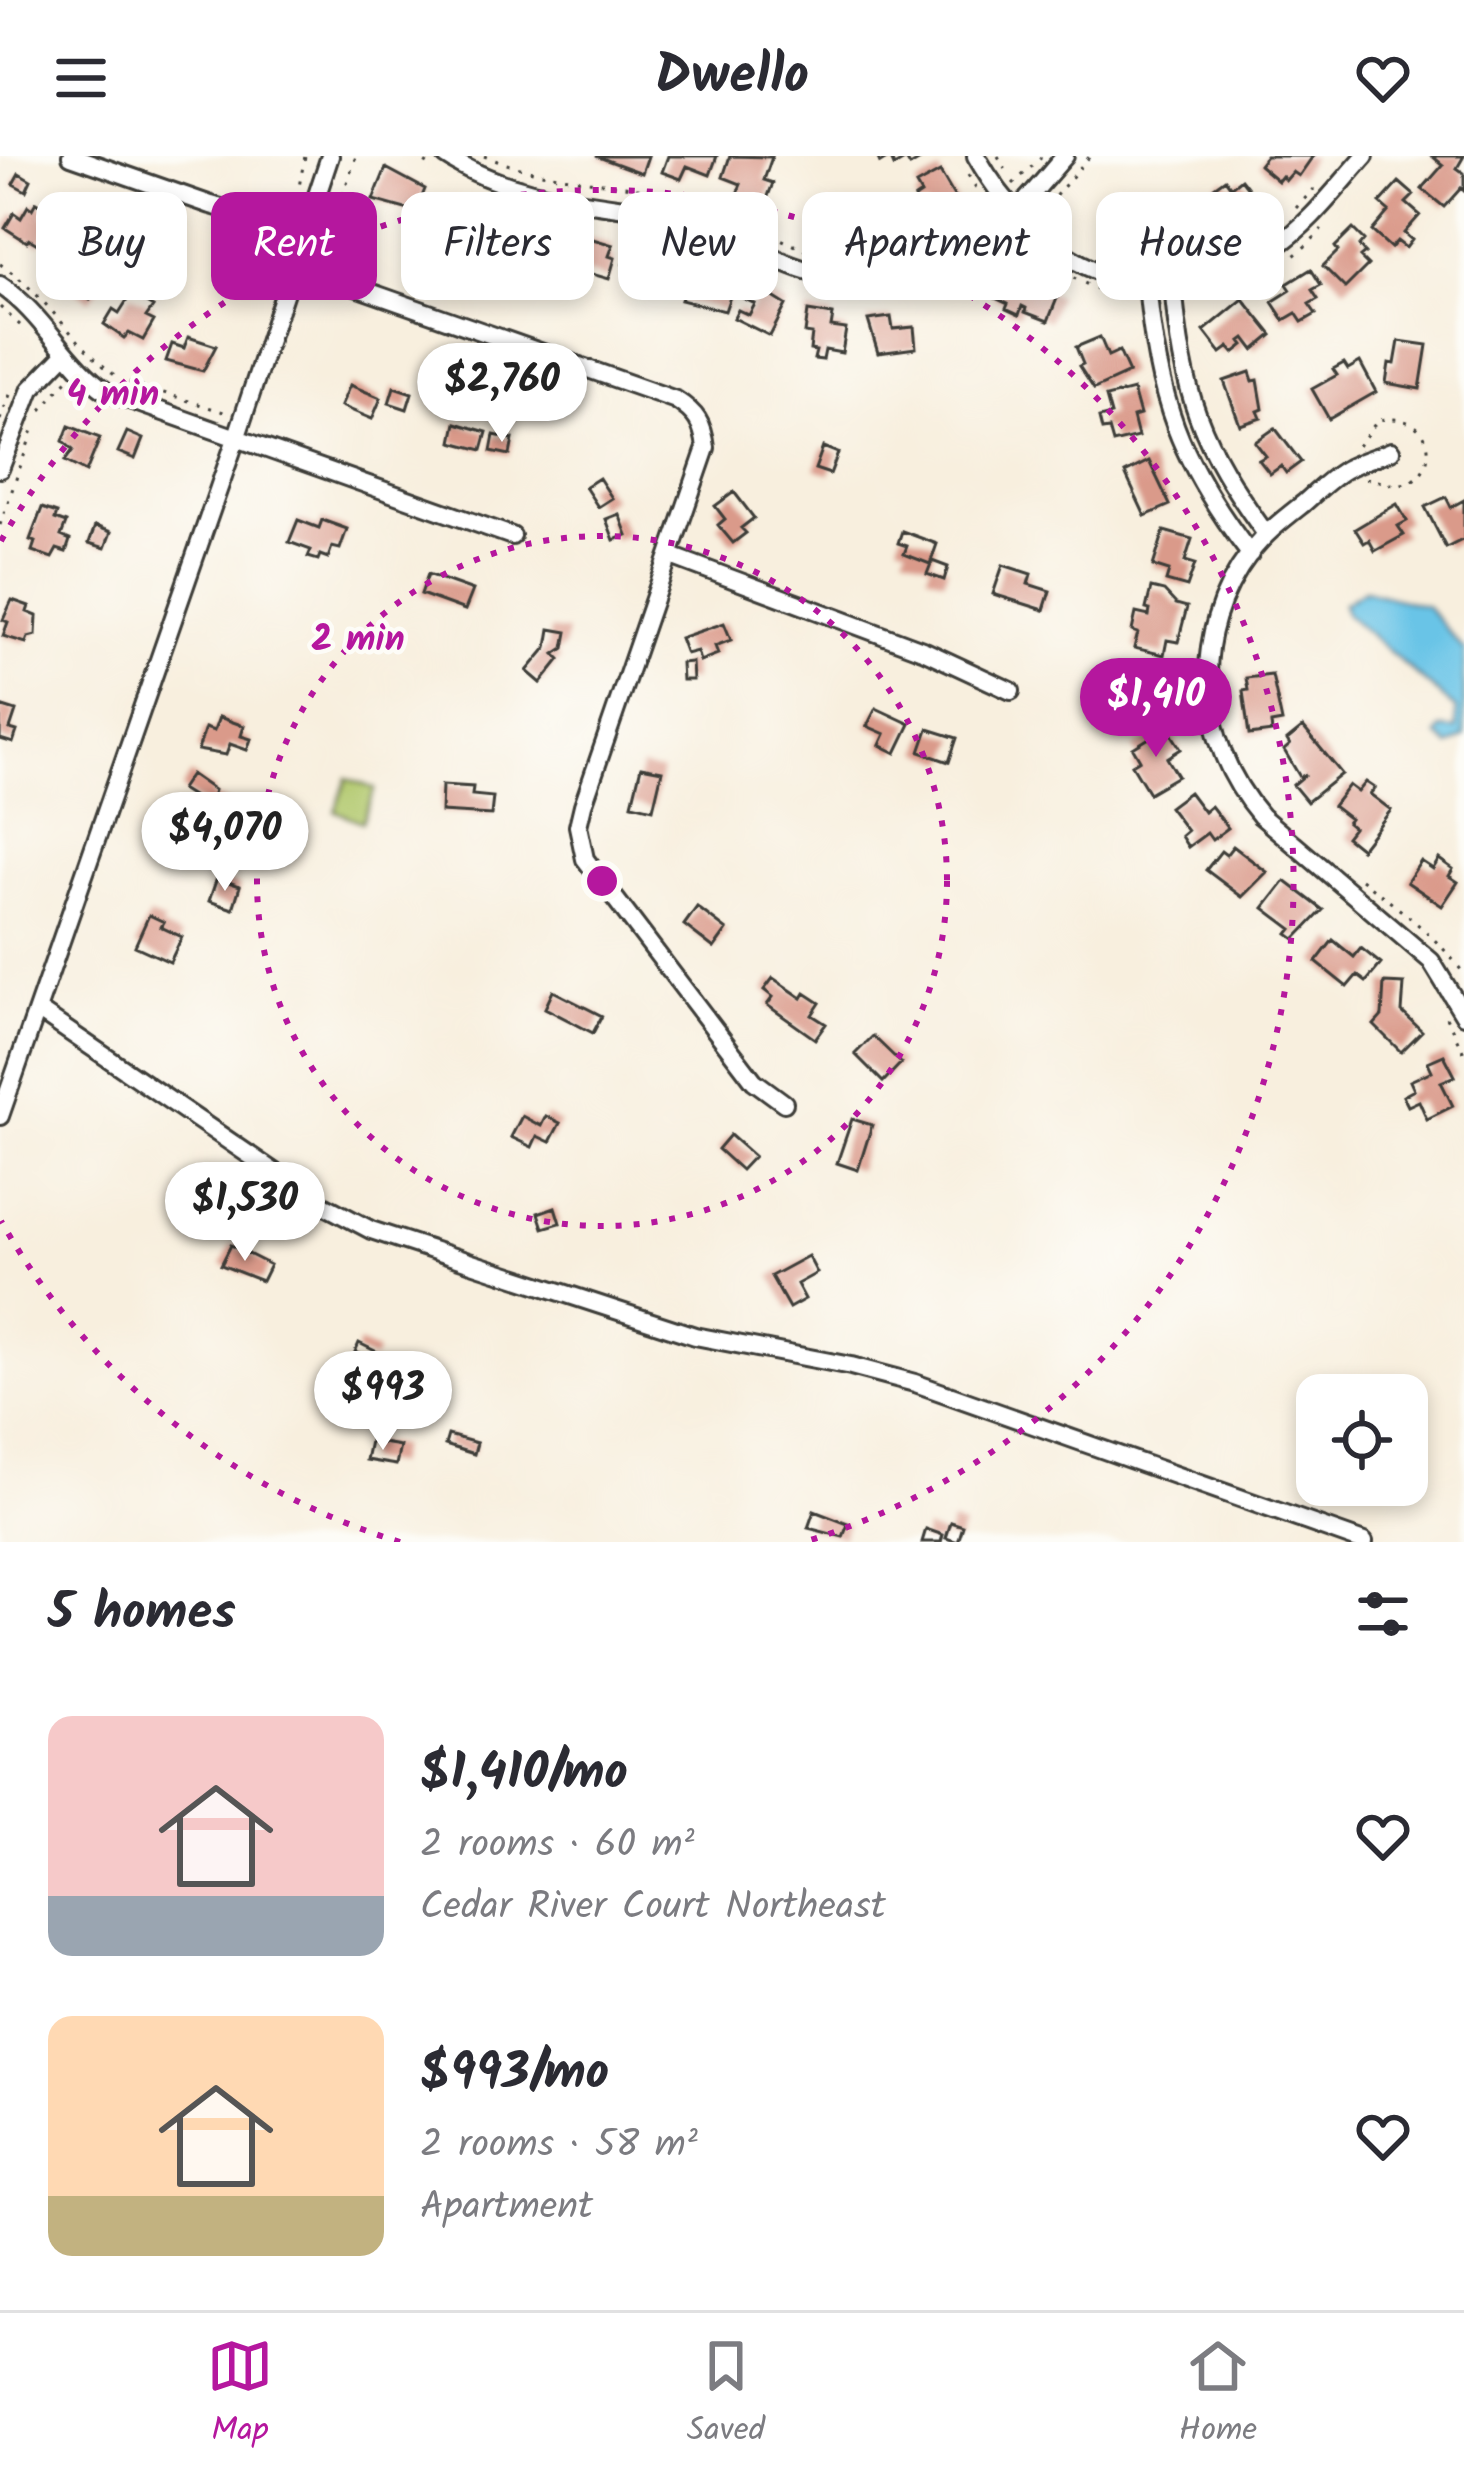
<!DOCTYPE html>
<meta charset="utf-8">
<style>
body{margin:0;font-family:Kalam,sans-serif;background:#f2f2f3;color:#2b2b33;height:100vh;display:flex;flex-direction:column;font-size:45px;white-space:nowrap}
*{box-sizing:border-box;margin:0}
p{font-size:39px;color:#7c7c81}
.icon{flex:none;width:66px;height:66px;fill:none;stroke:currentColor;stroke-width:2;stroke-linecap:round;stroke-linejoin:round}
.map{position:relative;height:1386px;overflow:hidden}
.side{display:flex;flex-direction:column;background:#fff;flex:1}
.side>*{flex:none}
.hud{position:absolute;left:36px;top:36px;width:1392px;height:108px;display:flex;gap:24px}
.buttons{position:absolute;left:1296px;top:1218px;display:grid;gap:24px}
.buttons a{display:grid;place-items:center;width:132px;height:132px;border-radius:24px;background:#fff;box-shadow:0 6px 18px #0003;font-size:60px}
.price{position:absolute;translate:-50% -102px;padding:0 27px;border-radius:42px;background:#fff;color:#222;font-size:39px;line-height:78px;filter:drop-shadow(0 3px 6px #0008)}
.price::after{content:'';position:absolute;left:50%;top:72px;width:36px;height:27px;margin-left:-18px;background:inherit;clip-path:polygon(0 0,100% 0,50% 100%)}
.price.current{background:#b5179e;color:#fff}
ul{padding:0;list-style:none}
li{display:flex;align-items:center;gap:36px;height:300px;padding:0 48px}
li span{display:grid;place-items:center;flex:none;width:336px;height:240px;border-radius:24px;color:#555}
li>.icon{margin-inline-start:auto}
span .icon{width:144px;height:144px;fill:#fffc;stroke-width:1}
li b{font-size:51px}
h2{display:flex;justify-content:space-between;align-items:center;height:144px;padding:0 48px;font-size:51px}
.tag{padding:0 42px;border-radius:24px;background:#fff;box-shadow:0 6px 18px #0003;font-size:42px;line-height:108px}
.tag.current{background:#b5179e;color:#fff}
header{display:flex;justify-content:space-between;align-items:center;height:156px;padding:0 48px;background:#fff;font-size:54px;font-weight:700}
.menu{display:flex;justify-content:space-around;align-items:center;height:168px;border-top:3px solid #e1e1e2;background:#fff;font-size:33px;color:#7c7c81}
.menu a{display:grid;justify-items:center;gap:6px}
.menu .current{color:#b5179e}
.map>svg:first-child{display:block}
</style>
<header><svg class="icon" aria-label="menu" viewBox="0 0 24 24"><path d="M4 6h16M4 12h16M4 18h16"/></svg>Dwello<svg class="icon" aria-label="heart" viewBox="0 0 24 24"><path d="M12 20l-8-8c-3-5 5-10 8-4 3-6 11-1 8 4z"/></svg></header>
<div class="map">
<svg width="1464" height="1386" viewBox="0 0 1464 1386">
<rect width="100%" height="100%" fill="#fdfcf7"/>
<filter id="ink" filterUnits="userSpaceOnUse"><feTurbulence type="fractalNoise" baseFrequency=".00833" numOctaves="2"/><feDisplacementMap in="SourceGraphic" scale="24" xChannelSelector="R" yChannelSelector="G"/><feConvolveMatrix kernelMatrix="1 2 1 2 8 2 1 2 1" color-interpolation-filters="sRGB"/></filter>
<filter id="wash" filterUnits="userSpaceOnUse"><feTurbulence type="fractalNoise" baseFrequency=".004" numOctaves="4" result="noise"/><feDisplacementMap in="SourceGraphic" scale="48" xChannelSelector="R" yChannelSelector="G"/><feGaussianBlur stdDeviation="2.7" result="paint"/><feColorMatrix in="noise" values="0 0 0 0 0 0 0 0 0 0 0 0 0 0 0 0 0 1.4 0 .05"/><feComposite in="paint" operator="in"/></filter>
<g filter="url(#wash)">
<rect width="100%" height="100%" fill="#f8efde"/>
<path fill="#b2c96e" stroke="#677245" stroke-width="3" d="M347,622L375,633L362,666L335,655Z"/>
<path fill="#69c4e7" stroke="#427082" stroke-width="3" d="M1364,434L1426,450L1464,494V581L1449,590L1437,580L1441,572L1456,573V553L1346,458L1343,448Z"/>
<g id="blocks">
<path fill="#da9a8a" d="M596,0H648L642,17Z
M668,0H717L710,19L687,10L681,23L662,16Z
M730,0L772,1L764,24L773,27L765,48L737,38L741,28L723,21Z
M877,0H927L910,10L906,3L894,10L890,1L880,7Z
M1266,0H1313L1299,20L1293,16L1286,24L1282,20L1278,25L1259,9Z
M1432,0H1464L1457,12L1464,17V35L1461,32L1444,51L1422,33L1443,9Z
M386,12L425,33L416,56L373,44Z
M940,16L961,52L945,61L941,55L932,60L926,49L920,51L915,42L921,38L916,29Z
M19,17L31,24L26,35L13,28Z
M1225,23L1231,31L1241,23L1252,37L1245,43L1255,56L1228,77L1205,47L1219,37L1214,31Z
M1399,26L1414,39L1406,47L1420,59L1404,77L1412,84L1406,92L1397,85L1391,92L1372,75L1389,55L1380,47Z
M447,43L471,52L469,57L484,63L474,90L450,80L447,87L438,83L447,59L441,57Z
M36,46L47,53L43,59L53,65L39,89L29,83L27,86L5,72L14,57L21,62L28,50L32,53Z
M509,65L534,72L530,85L546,89L539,113L504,106L510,84L504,82Z
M1353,73L1364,84L1359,90L1365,97L1360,101L1368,109L1345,132L1323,110L1338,95L1335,91Z
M566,75L613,89L609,100L615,102L609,123L585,116L583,123L574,121L577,113L566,110L568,103L559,100Z
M645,87L661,92L658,101L682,108L674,135L629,122L632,111L623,108L628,91L642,95Z
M75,93L87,101L91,95L101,102L96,108L101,112L93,123L101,130L90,144L69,130L76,121L64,113Z
M695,106L719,115L716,123L734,129L725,155L681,144Z
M1004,113L1049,132L1047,136L1058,140L1048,165L1025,156L1026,152L1022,150L1019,159L1006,153L1008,148L993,141Z
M1311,113L1321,129L1312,134L1318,143L1309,148L1316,158L1302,166L1296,157L1284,164L1272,146L1291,134L1287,128Z
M751,127L786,149L770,180L734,162L738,154L749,159L755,148L743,142Z
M131,138L153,151L146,161L154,165L143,184L129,177L124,182L104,168L113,153L119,157Z
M1243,143L1272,179L1254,194L1245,182L1241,185L1244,189L1234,197L1229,191L1221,197L1204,175Z
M808,155L833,159L831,171L846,173L842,197L825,194L823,204L814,203L816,195L810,194L812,178L805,177Z
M891,161L893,173L914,171L916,192L878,197L868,164Z
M188,181L216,190L203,215L166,205L172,188L184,192Z
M1100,181L1108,200L1119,195L1129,217L1094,233L1079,210L1083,208L1076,191Z
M1399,185L1427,189L1420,233L1386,227L1389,207L1395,208Z
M1360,206L1376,236L1329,263L1312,233L1337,219L1333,213L1344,207L1348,213Z
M1250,216L1253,225L1258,224L1263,253L1258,255L1261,262L1240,269L1224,225Z
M350,229L381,242L372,263L341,250Z
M394,231L412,237L407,253L389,247Z
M1133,234L1140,259L1133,261L1138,281L1113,287L1109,273L1102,274L1099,262L1111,259L1106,241Z
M456,267L487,276L482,294L452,286Z
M69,270L100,282L86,316L65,305L73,294L63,285Z
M1275,272L1301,306L1286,317L1281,310L1270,318L1259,304L1266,300L1255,286Z
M127,276L143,283L135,303L118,296Z
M494,279L513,283L510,299L491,295Z
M823,291L838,297L830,318L815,313Z
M1149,305L1170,349L1145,360L1125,317Z
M599,322L612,342L598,351L585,331Z
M734,336L754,362L741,372L746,377L733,387L718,369L725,363L715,350Z
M1446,341L1451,351L1464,344V383L1446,392L1425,351Z
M1397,348L1407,365L1398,370L1404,379L1375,395L1369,384L1364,387L1355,373Z
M42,352L57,357L55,363L66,367L61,380L70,384L66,396L57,393L52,402L32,395L35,386L30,384Z
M619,358L627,379L614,384L606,363Z
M298,364L319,372L322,364L347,373L340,393L332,391L328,402L320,399L318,404L308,401L311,394L289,386Z
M95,370L111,376L105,392L89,387Z
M902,375L937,388L930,408L904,398L907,390L898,387Z
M1164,375L1192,383L1185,405L1195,408L1187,431L1166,425L1169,415L1153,410Z
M932,405L948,411L944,424L927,418Z
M1003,409L1031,418L1028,428L1050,435L1044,454L993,438Z
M428,418L473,434L465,454L421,438Z
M1151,432L1164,435L1176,448L1187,451L1178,486L1167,484L1164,499L1134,492L1138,477L1132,475L1136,457L1149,460L1150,454L1146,453Z
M12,444L29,450L27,456L37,460L36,479L28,481L26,487L3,480L8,466L3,464Z
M724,467L731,484L715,490L718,498L700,505L697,495L686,498L680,482Z
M550,473L567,476L564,492L555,498L560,503L541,527L527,515L547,491Z
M692,506L693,524H682L681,507Z
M1170,513L1173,548L1150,549L1149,540L1134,536L1133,524L1142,523L1141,515Z
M1272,519L1282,566L1271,568L1272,576L1249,579L1243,535L1248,534L1246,522Z
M0,550L16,555L10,573L17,575L13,587L0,583Z
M876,552L910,568L896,597L880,589L885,578L867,570Z
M219,561L244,570L241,580L251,583L247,594L230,588L226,599L198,594L205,572L214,575Z
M1167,571L1181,593L1167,602L1178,620L1149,637L1132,609L1140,604L1133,592Z
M1303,571L1342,618L1307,646L1293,629L1306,618L1300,621L1284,594L1290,589L1287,584Z
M928,573L957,582L949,606L920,596Z
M641,611L662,615L653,653L632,648Z
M191,618L214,634L212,641L228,646L216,682L210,680L207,687L190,681L193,673L186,671L192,651L201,654L203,647L181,633Z
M1366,626L1375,632L1370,638L1391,654L1361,693L1346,681L1353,672L1347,667L1350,663L1333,650L1349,629L1358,636Z
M442,629L473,631L472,639L493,641L491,659L441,656Z
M1189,636L1204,656L1211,650L1228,672L1212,684L1207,677L1188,691L1181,680L1187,675L1169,651Z
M1233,690L1267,716L1242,741L1206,714L1221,695L1226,699Z
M1439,703L1453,713L1449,720L1458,726L1442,750L1407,726L1421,705L1433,713Z
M217,722L240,730L233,753L209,745Z
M1285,725L1323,754L1295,783L1288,778L1292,773L1264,752Z
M697,751L727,774L714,792L684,769Z
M149,759L164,766L161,771L182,781L170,806L135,790Z
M1333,784L1354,801L1361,792L1381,808L1366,826L1357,819L1347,831L1316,806Z
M773,822L802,842L805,837L820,847L812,859L826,868L815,883L767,849L773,841L764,834Z
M1384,827L1404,828L1402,856L1422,875L1401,896L1374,869L1382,860Z
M553,835L602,860L593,877L545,852Z
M873,880L901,907L883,926L855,898Z
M1444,899L1455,920L1441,926L1453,950L1427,963L1419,945L1408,950L1403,940L1414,934L1410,925L1432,915L1428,906Z
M522,960L541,970L546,960L560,967L550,986L537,980L532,991L511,981Z
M852,963L872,969L858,1014L837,1007Z
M730,979L754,1000L741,1014L718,993Z
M555,1051L560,1067L543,1072L538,1057Z
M231,1089L270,1109L262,1125L221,1109Z
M808,1100L817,1117L797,1128L805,1143L789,1152L771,1120Z
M359,1187L377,1196L373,1204L355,1196Z
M448,1279L477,1287L474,1298L445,1289Z
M370,1285L400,1290L396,1309L366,1304Z
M814,1355L848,1368L843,1381L808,1372Z
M951,1366L963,1370L958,1386L946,1382Z
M926,1373L943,1379L941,1386H922Z"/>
</g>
</g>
<g filter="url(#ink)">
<use href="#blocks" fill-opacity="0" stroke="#3d3c39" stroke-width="3"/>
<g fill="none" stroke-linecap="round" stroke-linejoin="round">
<g stroke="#3d3c39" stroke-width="22">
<path id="minor" d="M71,0L211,49L304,76
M446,0C515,46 603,46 683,61C722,68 754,95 791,109C846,131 916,128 967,96C1006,72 1035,34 1065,0
M976,0C1041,115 1155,169 1275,91C1310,68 1337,31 1365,0
M293,109L676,244C696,257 703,267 706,292L583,649L578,670L585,703L754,925L784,947
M1147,127C1157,242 1179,305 1250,398
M1173,127C1182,239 1200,287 1266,378
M0,129C43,157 65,207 107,236L512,380
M1391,295C1377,301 1361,305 1348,312C1332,320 1318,335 1304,347C1285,362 1265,377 1250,397C1188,478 1197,585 1261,660L1431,805L1464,859
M0,313L31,233L66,197
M671,400L925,495L1011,535
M39,855L318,1046L371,1074L695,1180L851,1210L915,1227L1364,1386
M0,960L237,280L330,0"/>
</g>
<path stroke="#3d3c39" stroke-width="3" stroke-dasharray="3 9" stroke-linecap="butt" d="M415,0L434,12
M484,0C551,27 624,25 693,43C730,52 759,74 794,89C822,102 854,104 885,105
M998,0L1006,14
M968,19L990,54L971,73
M1013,28L1043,0
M295,51L305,0
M1296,52L1314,33
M1040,58L1090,0
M316,99L322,101L356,0
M1103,99L1139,108H1188
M1209,103L1228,96
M0,108C47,139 75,191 120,223
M1106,136L1126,140
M846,139C909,148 967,123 1015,85L1048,110L1097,133
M1196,141C1244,132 1290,111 1322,73
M0,151L21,170
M129,226L227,257
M41,254L67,224L88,243
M0,264L13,231
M1358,290L1378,264C1441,254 1440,323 1401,328C1389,330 1376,323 1363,322
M0,369L33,274
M1361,723C1400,754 1435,778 1464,818
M1446,861L1464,897"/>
<use href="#minor" stroke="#fff" stroke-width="16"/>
</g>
</g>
<g fill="none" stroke="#b5179e" stroke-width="6" stroke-dasharray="6 12">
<circle cx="602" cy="725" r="345"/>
<path d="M400 1386A691 691 0 0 1 1 1065M1 385A691 691 0 1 1 804 1386"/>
</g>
<circle cx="602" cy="725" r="18" fill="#b5179e" stroke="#fdfcf7" stroke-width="6"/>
<g font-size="36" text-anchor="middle" font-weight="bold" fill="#b5179e" stroke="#fdfcf7" stroke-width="9" stroke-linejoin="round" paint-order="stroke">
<text x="113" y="249">4 min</text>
<text x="358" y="494">2 min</text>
</g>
</svg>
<div class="buttons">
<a><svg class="icon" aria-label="locate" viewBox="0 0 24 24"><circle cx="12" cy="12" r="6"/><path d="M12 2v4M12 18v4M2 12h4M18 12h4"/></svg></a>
</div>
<b class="price" style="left:502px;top:289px">$2,760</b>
<b class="price current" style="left:1156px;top:604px">$1,410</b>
<b class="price" style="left:225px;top:738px">$4,070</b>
<b class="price" style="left:245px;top:1108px">$1,530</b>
<b class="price" style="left:383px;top:1297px">$993</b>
<div class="hud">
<a class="tag">Buy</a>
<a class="tag current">Rent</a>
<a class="tag">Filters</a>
<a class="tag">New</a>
<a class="tag">Apartment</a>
<a class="tag">House</a>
</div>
</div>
<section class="side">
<h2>5 homes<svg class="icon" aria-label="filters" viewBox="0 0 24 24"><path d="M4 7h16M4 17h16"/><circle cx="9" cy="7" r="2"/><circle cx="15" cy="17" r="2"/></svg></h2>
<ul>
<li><span style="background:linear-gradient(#f6c9c9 75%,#9aa5b1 0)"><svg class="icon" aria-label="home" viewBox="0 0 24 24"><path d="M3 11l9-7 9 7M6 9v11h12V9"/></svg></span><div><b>$1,410/mo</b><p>2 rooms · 60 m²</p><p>Cedar River Court Northeast</p></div><svg class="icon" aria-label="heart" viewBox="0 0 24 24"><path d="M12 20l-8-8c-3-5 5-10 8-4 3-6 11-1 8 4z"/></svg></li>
<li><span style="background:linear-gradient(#ffd9b3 75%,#c2b280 0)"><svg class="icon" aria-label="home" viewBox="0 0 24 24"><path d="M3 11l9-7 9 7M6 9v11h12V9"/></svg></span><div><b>$993/mo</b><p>2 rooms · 58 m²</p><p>Apartment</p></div><svg class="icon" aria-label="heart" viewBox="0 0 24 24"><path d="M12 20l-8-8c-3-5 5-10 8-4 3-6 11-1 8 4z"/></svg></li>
</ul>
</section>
<nav class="menu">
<a class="current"><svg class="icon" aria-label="map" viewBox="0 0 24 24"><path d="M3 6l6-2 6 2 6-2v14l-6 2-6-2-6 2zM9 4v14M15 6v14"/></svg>Map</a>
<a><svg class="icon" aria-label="saved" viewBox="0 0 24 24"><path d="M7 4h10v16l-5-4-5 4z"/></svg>Saved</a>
<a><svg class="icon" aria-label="home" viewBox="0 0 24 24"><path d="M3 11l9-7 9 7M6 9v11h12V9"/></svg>Home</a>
</nav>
